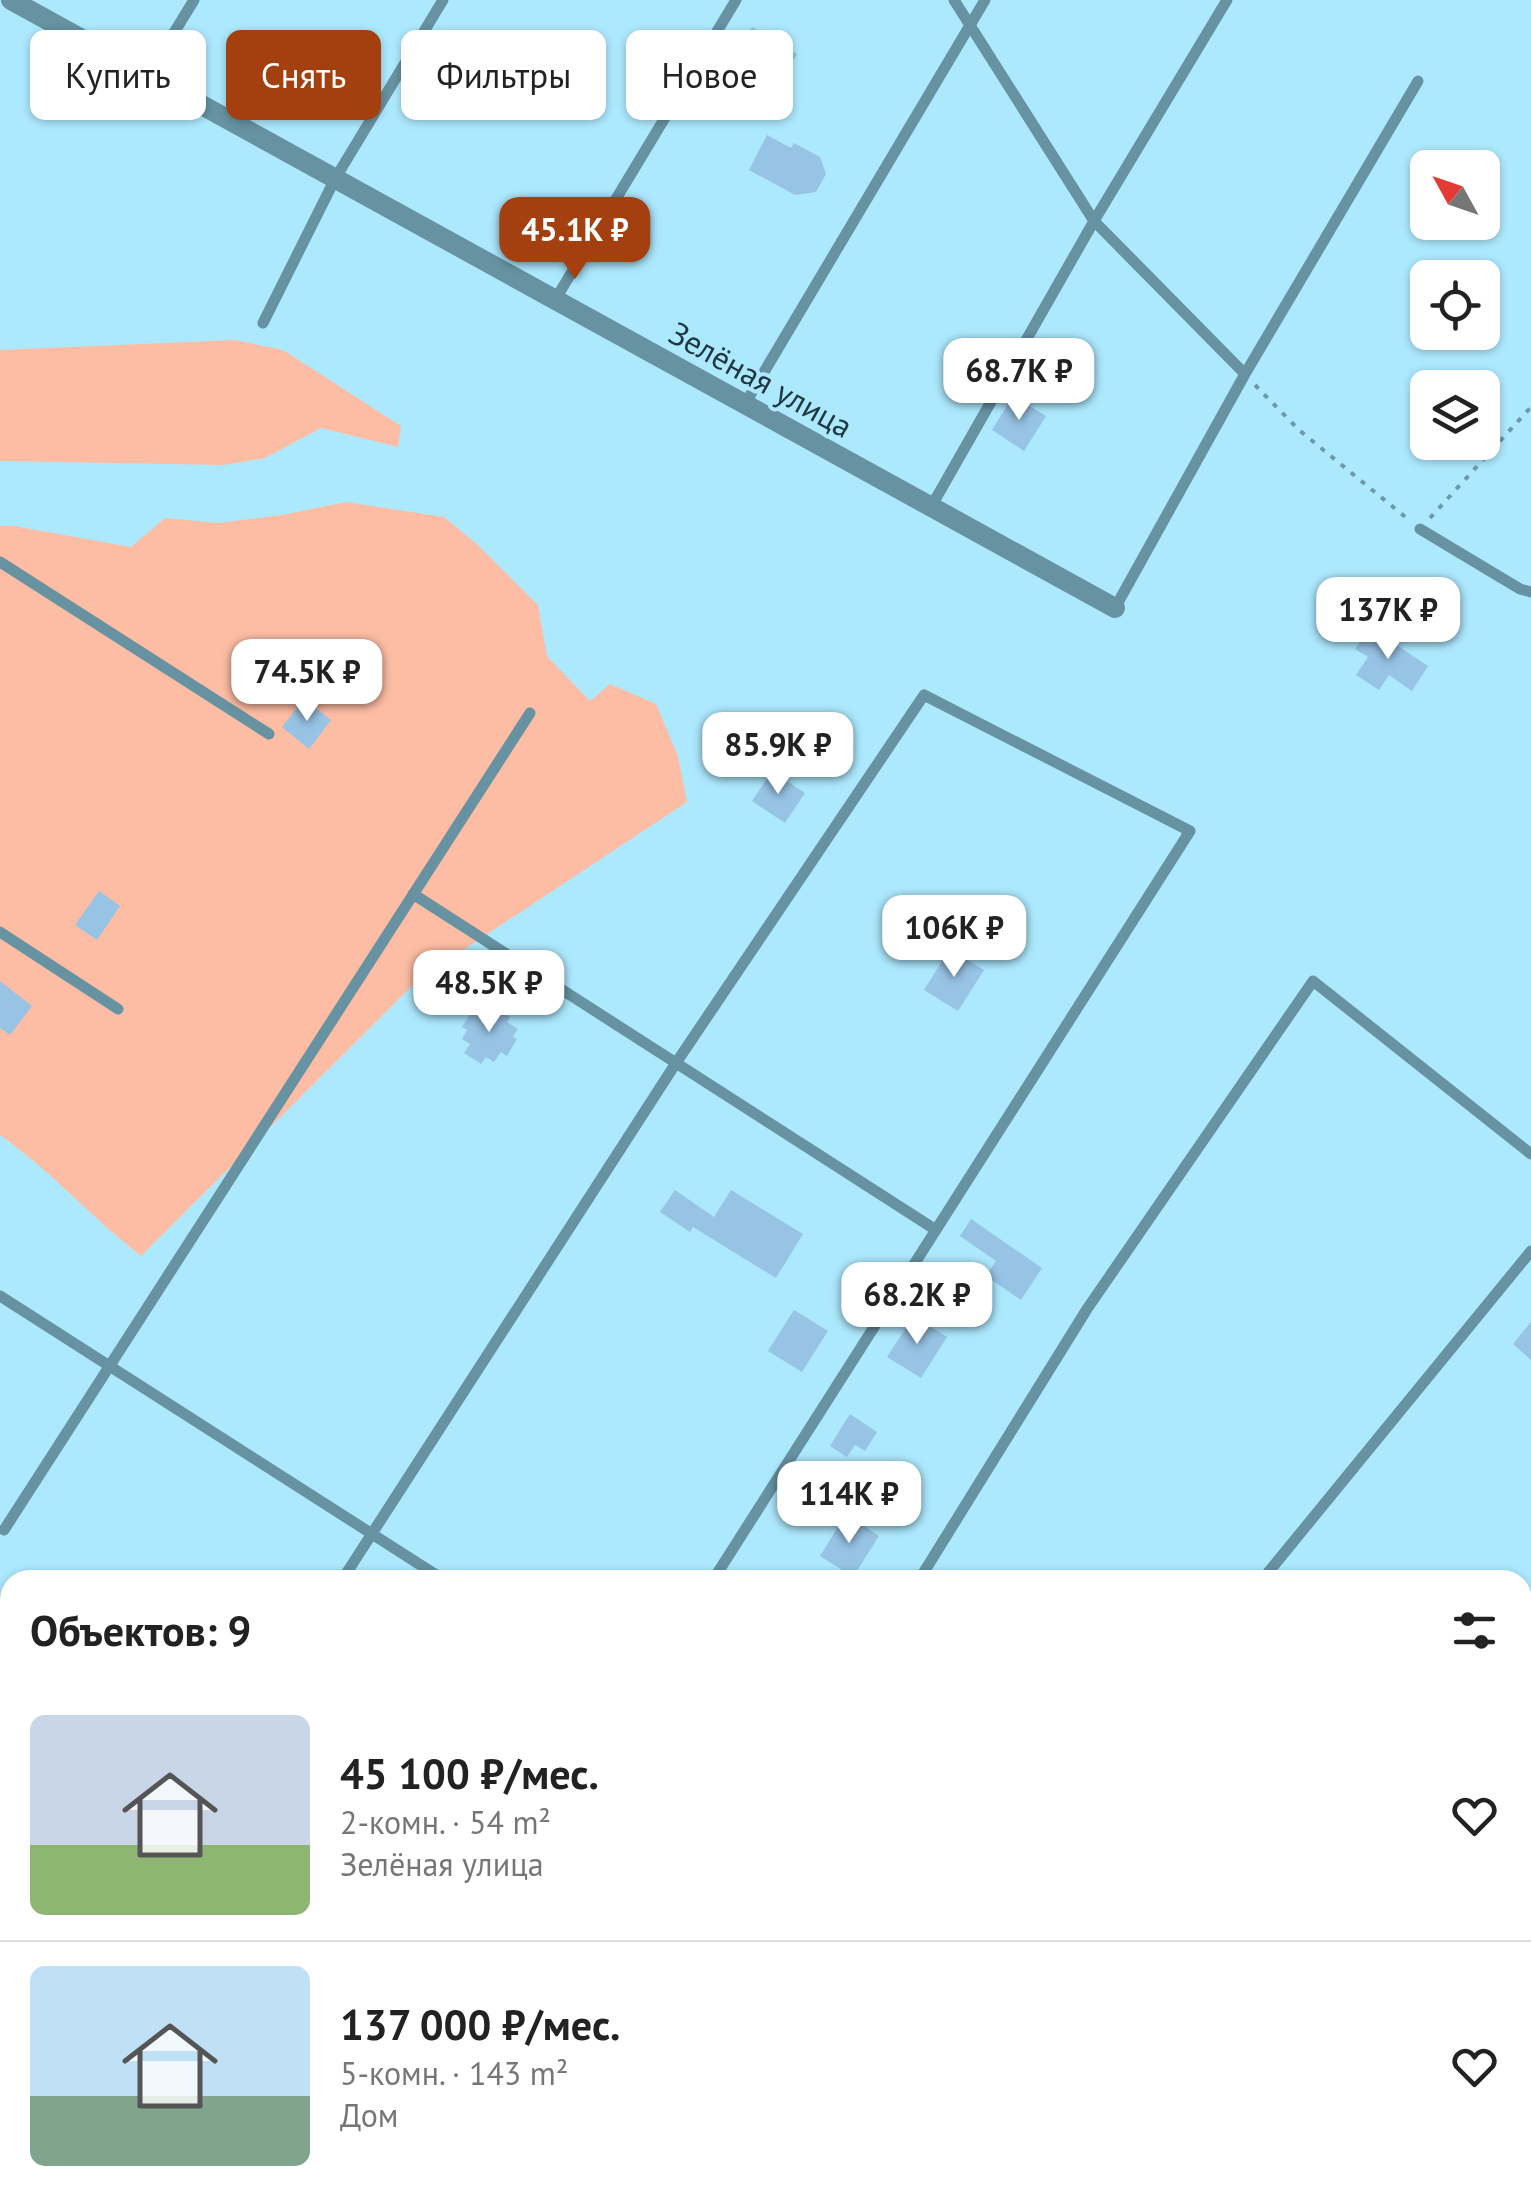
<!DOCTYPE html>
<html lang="ru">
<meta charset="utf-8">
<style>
body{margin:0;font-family:"PT Sans",sans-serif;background:#f2f2f2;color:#222;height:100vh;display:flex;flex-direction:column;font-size:38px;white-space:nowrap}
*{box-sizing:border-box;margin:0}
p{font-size:32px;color:#767676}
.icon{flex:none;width:55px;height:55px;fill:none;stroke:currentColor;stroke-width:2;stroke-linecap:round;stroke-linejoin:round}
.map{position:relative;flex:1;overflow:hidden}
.side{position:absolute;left:0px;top:1570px;width:1532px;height:640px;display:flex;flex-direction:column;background:#fff;border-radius:30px 30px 0 0;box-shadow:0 2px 8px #0004}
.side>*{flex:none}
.banner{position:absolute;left:30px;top:30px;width:1000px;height:90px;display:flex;gap:20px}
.needle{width:65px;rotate:310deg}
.controls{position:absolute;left:1410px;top:150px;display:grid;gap:20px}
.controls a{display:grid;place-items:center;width:90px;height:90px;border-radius:15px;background:#fff;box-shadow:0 2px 8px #0004;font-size:50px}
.price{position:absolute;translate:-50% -85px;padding:0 22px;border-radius:20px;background:#fff;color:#222;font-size:32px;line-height:65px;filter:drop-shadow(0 2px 5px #0008)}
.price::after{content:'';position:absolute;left:50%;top:60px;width:30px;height:22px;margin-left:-15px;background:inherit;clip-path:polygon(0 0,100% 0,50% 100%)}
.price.current{background:#a4400f;color:#fff}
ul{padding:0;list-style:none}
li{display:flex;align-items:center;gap:30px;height:250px;padding:0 30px}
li+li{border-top:2px solid #e0e0e0}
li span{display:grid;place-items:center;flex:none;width:280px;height:200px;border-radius:15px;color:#555}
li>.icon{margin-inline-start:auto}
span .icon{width:120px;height:120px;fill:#fffc;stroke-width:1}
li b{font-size:42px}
h2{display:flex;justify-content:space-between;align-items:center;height:120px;padding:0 30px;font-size:42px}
.chip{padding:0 35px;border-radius:15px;background:#fff;box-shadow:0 2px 8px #0004;font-size:35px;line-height:90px}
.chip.current{background:#a4400f;color:#fff}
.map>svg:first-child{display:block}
</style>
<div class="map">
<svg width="1531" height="2210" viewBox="0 0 1531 2210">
<rect width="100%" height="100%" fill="#ade9fe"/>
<path fill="#fdbda5" d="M235,340L283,350L401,426L398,447L321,428L265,458L224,465L0,461V350Z
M346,502L444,517L478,545L538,605L547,656L590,701L610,684L656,704L678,756L687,802L418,980L141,1256C92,1218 51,1171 0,1135V526H14L131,547L165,518L218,523L282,515Z
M764,2200H933L945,2210H777Z"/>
<path fill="#97c3e5" d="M752,27L797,54L768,103L757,96L754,101L715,74L725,57L732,62Z
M767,135L791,148L794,143L820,157L826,174L816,192L795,195L749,170Z
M1013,396L1046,416L1024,451L992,430Z
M1370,627L1428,666L1412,691L1389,675L1379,690L1356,675L1368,657L1355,649Z
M304,699L331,720L309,749L282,727Z
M772,771L805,793L785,823L752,801Z
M99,891L120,906L97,940L75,925Z
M950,949L984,970L958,1011L924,990Z
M0,981L32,1006L10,1035L0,1028Z
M482,1006L491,1013L495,1007L510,1017L507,1022L518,1029L513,1037L517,1039L507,1056L501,1052L494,1062L486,1057L481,1064L464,1053L470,1044L462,1039L467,1030L462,1027L471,1013L476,1016Z
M675,1190L714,1217L731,1190L803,1234L776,1278L693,1227L690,1232L660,1212Z
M971,1219L1042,1268L1021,1300L986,1276L996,1261L960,1236Z
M794,1310L828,1331L802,1372L768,1351Z
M914,1316L947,1337L921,1378L887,1357Z
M1531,1322V1360L1513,1344Z
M850,1414L877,1432L865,1451L855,1445L847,1457L830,1446Z
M846,1514L879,1536L853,1577L820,1556Z"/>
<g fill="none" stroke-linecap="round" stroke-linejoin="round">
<path stroke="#6d9aa9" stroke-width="4" stroke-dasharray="5 8" stroke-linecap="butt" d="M1255,385L1299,430L1409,520
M1430,518L1531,407"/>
<path stroke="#6792a1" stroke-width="11" d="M954,0L1094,221L1245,374
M148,75L194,0
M555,300L736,0
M263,323L335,179L443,0
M745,404L985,0
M931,507L1094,221L1227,0
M1420,529L1520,589L1531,592
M0,562L269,734
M1115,608L1245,374L1418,81
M413,894L936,1230
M0,932L118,1009
M0,1296L444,1580
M4,1530L530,713
M342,1580L676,1063L924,695L1190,831L713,1580
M919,1580L1087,1309L1313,981L1531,1154
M1262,1580L1531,1251
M1522,1804L1531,1794
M0,1915H10
M0,2012H10
M449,2200L471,2210
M963,2200L977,2210
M1481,2200L1491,2210
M1084,2210L1098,2200"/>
<path stroke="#6792a1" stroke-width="20" d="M11,0L1115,608"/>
<path stroke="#226c83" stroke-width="20" d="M0,1786L10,1791
M0,1818L10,1823
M0,2081H10
M653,2200L668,2210
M698,2200L714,2210"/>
</g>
<g text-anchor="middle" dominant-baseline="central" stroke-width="8" stroke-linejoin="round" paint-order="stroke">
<g font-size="32" fill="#203941" stroke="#ade9fe">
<text transform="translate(761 379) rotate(29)">Зелёная улица</text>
</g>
</g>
</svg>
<div class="controls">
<a><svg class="needle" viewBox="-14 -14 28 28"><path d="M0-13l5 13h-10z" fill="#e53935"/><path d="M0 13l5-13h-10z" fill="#767676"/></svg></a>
<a><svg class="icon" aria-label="locate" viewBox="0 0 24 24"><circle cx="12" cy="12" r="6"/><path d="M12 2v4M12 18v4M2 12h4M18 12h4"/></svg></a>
<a><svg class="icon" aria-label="layers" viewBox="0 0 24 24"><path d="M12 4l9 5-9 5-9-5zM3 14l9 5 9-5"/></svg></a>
</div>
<b class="price current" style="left:575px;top:282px">45.1K ₽</b>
<b class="price" style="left:1019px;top:423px">68.7K ₽</b>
<b class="price" style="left:1388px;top:662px">137K ₽</b>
<b class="price" style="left:307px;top:724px">74.5K ₽</b>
<b class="price" style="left:778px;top:797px">85.9K ₽</b>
<b class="price" style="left:954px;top:980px">106K ₽</b>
<b class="price" style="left:489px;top:1035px">48.5K ₽</b>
<b class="price" style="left:917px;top:1347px">68.2K ₽</b>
<b class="price" style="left:849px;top:1546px">114K ₽</b>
<div class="banner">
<a class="chip">Купить</a>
<a class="chip current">Снять</a>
<a class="chip">Фильтры</a>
<a class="chip">Новое</a>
</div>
<section class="side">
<h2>Объектов: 9<svg class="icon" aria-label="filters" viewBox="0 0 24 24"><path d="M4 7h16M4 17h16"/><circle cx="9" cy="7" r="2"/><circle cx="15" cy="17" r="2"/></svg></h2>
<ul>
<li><span style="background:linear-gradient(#c9d6e8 65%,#8fb573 0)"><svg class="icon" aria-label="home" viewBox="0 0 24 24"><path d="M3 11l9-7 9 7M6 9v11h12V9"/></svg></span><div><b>45 100 ₽/мес.</b><p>2-комн. · 54 m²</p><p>Зелёная улица</p></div><svg class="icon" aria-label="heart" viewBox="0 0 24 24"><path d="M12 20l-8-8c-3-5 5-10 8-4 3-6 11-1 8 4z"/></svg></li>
<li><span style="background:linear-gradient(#bfe0f5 65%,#7fa58c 0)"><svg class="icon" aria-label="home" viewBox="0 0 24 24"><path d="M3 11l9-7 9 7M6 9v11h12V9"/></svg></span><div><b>137 000 ₽/мес.</b><p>5-комн. · 143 m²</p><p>Дом</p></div><svg class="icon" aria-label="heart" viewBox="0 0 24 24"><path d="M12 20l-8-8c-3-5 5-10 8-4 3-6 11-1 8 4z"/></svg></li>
</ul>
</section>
</div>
